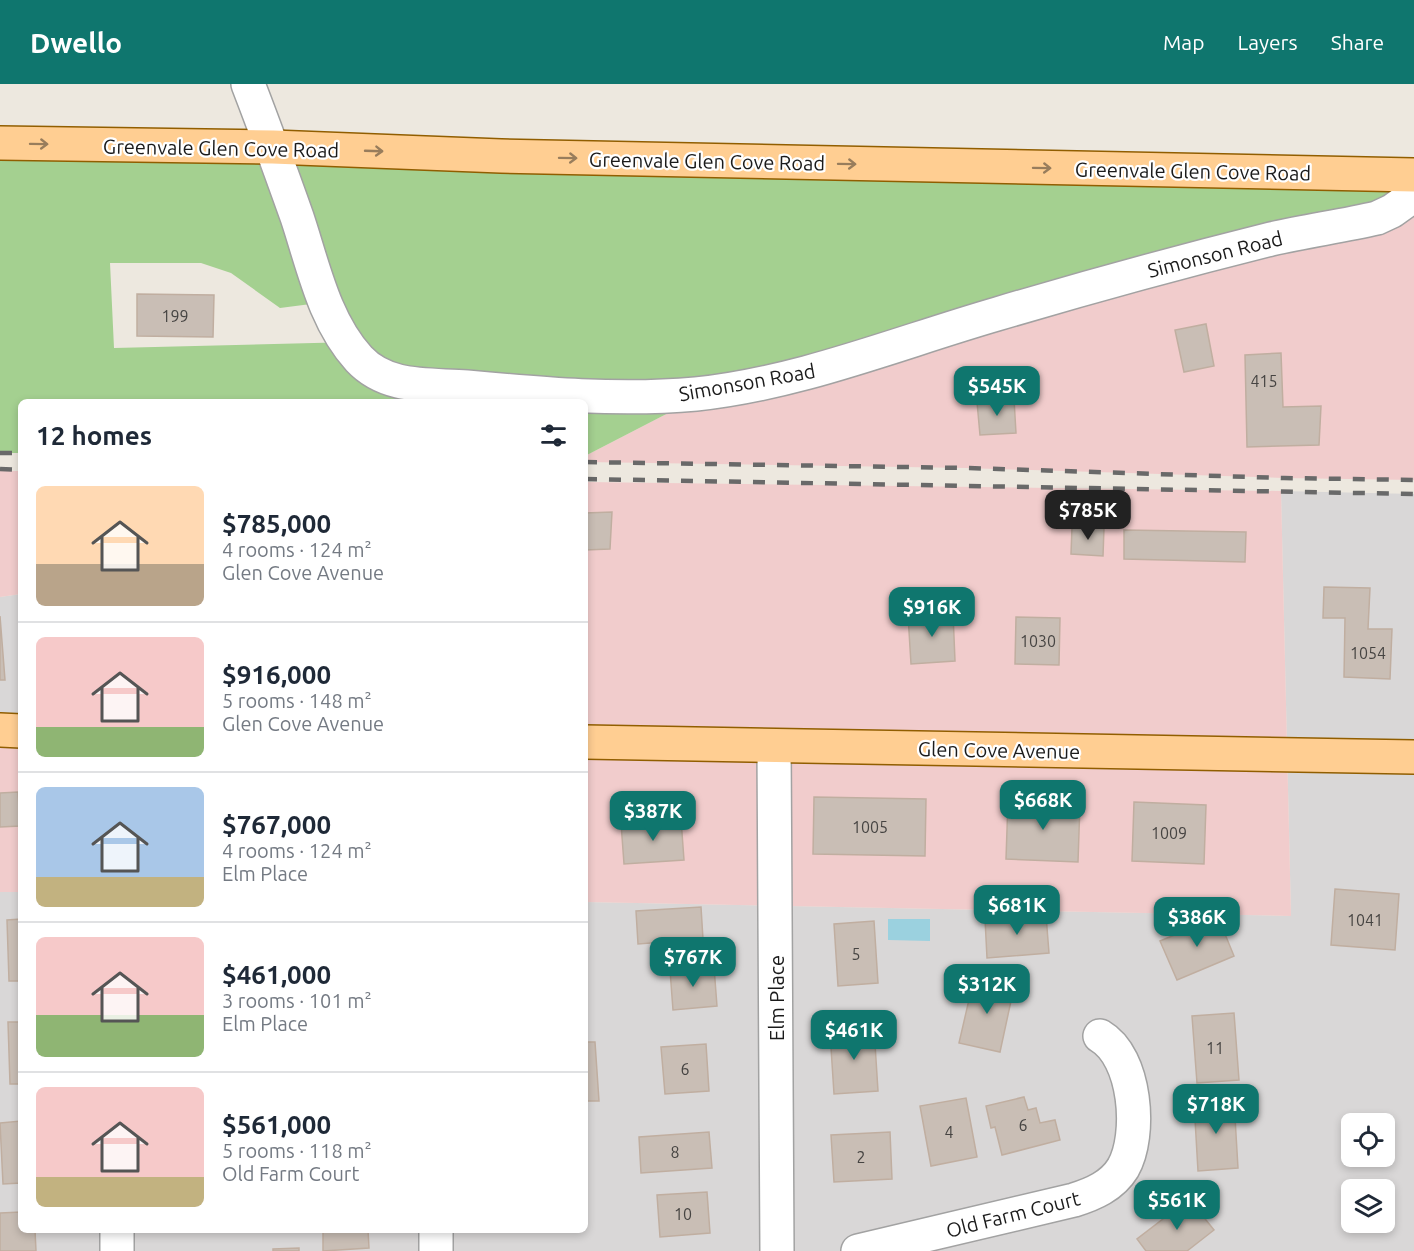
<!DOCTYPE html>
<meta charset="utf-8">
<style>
body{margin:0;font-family:Ubuntu,sans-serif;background:#f6f6f7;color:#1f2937;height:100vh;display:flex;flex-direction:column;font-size:22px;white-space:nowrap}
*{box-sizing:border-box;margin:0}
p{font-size:20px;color:#747a83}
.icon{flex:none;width:33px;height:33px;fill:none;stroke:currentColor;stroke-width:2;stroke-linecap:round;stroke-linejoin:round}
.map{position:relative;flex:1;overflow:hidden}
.drawer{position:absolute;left:18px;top:315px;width:570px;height:834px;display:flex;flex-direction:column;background:#fff;border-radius:9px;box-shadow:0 3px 9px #0003}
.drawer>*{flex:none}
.fabs{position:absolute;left:1341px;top:1029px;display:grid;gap:12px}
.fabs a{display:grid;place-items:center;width:54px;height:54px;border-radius:9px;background:#fff;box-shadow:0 3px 9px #0003;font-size:30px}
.price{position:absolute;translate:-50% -51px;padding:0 14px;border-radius:12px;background:#0f766e;color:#fff;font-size:20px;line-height:39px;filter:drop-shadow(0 2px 3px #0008)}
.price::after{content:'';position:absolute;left:50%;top:36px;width:18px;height:14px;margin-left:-9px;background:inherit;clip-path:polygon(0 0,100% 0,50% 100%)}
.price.on{background:#222;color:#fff}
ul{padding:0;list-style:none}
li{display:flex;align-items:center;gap:18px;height:150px;padding:0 18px}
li+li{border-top:2px solid #e0e1e3}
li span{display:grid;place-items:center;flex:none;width:168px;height:120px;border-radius:9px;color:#555}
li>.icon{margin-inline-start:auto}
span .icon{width:72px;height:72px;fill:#fffc;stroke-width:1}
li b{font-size:26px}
h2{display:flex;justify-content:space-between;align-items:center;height:72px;padding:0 18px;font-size:26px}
header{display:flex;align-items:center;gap:36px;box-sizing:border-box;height:84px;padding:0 30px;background:#0f766e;color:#fff}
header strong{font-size:28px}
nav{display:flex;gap:33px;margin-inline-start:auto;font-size:21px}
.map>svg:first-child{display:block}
</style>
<header>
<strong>Dwello</strong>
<nav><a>Map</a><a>Layers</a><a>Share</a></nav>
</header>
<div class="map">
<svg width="1414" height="1167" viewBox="0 0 1414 1167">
<rect width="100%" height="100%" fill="#ede8df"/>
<path fill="#d9d7d7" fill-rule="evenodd" d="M1281,407L1414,410V1167H0V808H21V1146H585V818L1291,832ZM1352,1040H1384V1072H1352ZM1352,1106H1384V1138H1352Z
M21,510V647L0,646V513Z"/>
<path fill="#f1cccc" d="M1414,109V396L1284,394L966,384L585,378V372L709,308Z
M0,387H21V510L0,513Z
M585,398L1281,407L1291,832L585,818Z
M0,646L21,647V808H0Z"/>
<path fill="#a4d090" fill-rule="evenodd" d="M0,59L1203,87L1414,109L709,308L585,372V318H21V369H0ZM110,179H201L231,189L280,224L334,217L354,258L114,264Z"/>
<path fill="#9bd1df" d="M888,835H930V857L888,856Z"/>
<path fill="#c9beb5" stroke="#c0aea0" stroke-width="1.5" d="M137,210L214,211L213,253L137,252Z
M1206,240L1214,282L1184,288L1175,246Z
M1281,269L1283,323L1321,322L1319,361L1247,363L1245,271Z
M1014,315L1016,349L980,351L977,318Z
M612,428L610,465L585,466V429Z
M1072,443L1104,444L1103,472L1071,470Z
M1124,446L1246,448L1245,478L1124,475Z
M1324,503L1370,504L1368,545H1392L1390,595L1344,593L1345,534H1323Z
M953,529L955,577L911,580L908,531Z
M0,532L5,596H0Z
M1016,533L1060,534L1059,581L1015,580Z
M18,708L20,742L0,743V709Z
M814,713L926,715L925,772L813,770Z
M1008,717L1080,719L1078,778L1006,775Z
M1134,718L1206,721L1204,780L1132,777Z
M681,735L684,776L624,780L621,739Z
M1335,805L1399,810L1395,866L1331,861Z
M701,823L703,855L638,860L636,827Z
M1046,831L1049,869L987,874L985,835Z
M1218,833L1234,872L1177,896L1160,857Z
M21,835V897H9L7,836Z
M874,837L878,899L838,902L834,840Z
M714,883L717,922L673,926L670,886Z
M974,894L1014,903L1000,968L959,959Z
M1234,929L1239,996L1197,999L1192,932Z
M8,938H21V1000H10Z
M874,944L878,1007L834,1010L830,948Z
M585,958H595L599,1017H585Z
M706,960L709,1007L665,1010L661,963Z
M1024,1013L1028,1026L1036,1024L1040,1039L1055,1036L1060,1056L1002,1071L995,1043L991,1044L986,1022Z
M966,1014L977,1073L931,1082L920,1022Z
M1234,1016L1238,1084L1198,1087L1194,1018Z
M21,1037V1099L3,1100L0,1039Z
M709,1048L712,1084L641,1089L639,1053Z
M890,1048L892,1095L834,1098L831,1051Z
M707,1108L710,1149L660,1153L657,1111Z
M1189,1115L1214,1146L1187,1167H1146L1137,1155Z
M21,1128V1146H35L36,1167H0V1129Z
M323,1146H368L369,1164L323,1167Z
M299,1164V1167H273V1165Z"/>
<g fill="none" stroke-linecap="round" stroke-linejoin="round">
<g stroke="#a2a2a2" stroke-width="36">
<path id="minor" d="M248,0C265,44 281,88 297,133C313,181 324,237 359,275C387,305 428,300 467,303C543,310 619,317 696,310C800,299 897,259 997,230C1088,203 1179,178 1271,155C1306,147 1342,142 1377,134L1392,127L1414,111
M774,662L777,1167
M117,1146V1167
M436,1146V1167
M858,1167L1074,1116C1093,1110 1112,1102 1123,1084C1142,1051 1136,973 1100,952"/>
</g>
<g stroke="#915e00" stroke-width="36">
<path id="major" d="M0,59L273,63L501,72L1414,91
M0,646L21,647
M585,658L1414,673"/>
</g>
<use href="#minor" stroke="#fff" stroke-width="33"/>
<use href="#major" stroke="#ffce92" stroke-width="33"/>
<path stroke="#696969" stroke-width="4.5" stroke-dasharray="12 12" stroke-linecap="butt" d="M0,369H21
M585,378L966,384L1284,394L1414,396
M0,385L21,386
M585,395L1414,410"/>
</g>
<defs><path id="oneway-shaft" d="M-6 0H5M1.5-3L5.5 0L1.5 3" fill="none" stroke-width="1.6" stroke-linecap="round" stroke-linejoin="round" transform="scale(1.5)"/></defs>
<g stroke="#987d5c">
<use href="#oneway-shaft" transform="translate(39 60) rotate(1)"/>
<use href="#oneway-shaft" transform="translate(374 67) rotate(2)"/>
<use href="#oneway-shaft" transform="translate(568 74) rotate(1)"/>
<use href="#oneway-shaft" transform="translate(847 80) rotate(1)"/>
<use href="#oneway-shaft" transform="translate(1042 84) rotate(1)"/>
</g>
<g text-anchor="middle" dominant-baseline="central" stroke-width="4.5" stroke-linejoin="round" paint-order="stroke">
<g font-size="16" fill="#464442">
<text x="175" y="232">199</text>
<text x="1264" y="297">415</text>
<text x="1038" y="557">1030</text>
<text x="1368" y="569">1054</text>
<text x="870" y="743">1005</text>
<text x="1169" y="749">1009</text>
<text x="1365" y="836">1041</text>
<text x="856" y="870">5</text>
<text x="1215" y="964">11</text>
<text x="685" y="985">6</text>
<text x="1023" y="1041">6</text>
<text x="949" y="1048">4</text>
<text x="675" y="1068">8</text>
<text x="861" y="1073">2</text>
<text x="683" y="1130">10</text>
</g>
<g font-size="20" fill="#1b1b1b" stroke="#fff">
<text transform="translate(221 64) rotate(1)">Greenvale Glen Cove Road</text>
<text transform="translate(707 77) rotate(1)">Greenvale Glen Cove Road</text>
<text transform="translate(1193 87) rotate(1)">Greenvale Glen Cove Road</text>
<text transform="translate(1215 170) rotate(-14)">Simonson Road</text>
<text transform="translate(747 298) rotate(-10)">Simonson Road</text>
<text transform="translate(999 666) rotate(1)">Glen Cove Avenue</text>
<text transform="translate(776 914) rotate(-90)">Elm Place</text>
<text transform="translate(1013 1130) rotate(-14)">Old Farm Court</text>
</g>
</g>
</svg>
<div class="fabs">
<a><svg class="icon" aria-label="locate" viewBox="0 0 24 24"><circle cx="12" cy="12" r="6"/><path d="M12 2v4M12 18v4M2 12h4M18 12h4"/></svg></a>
<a><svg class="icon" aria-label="layers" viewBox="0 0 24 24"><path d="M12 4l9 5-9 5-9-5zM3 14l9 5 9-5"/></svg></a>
</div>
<b class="price" style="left:997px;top:333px">$545K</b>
<b class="price on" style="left:1088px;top:457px">$785K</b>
<b class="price" style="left:932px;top:554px">$916K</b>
<b class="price" style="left:1043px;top:747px">$668K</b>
<b class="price" style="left:653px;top:758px">$387K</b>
<b class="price" style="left:1017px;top:852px">$681K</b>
<b class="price" style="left:1197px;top:864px">$386K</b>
<b class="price" style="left:693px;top:904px">$767K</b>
<b class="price" style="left:987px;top:931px">$312K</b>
<b class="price" style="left:854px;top:977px">$461K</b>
<b class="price" style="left:1216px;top:1051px">$718K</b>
<b class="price" style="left:1177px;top:1147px">$561K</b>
<section class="drawer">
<h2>12 homes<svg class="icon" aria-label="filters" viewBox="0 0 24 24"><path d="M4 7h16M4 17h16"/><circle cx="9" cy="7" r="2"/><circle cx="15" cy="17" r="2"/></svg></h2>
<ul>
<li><span style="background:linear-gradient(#ffd9b3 65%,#b9a48a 0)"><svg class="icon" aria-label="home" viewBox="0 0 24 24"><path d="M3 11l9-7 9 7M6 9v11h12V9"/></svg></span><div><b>$785,000</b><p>4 rooms · 124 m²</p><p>Glen Cove Avenue</p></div></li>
<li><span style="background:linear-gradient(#f6c9c9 75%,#8fb573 0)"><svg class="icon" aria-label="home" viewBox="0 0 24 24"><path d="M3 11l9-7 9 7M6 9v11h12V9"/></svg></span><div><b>$916,000</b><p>5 rooms · 148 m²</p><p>Glen Cove Avenue</p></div></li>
<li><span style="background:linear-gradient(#a9c7e8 75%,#c2b280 0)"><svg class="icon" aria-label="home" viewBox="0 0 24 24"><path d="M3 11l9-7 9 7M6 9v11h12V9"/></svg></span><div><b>$767,000</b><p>4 rooms · 124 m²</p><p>Elm Place</p></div></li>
<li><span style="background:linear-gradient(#f6c9c9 65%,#8fb573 0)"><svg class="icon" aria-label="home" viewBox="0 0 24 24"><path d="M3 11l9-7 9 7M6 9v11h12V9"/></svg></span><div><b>$461,000</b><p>3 rooms · 101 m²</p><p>Elm Place</p></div></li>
<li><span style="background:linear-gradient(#f6c9c9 75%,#c2b280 0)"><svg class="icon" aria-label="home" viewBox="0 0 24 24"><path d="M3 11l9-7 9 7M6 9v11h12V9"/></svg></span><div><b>$561,000</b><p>5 rooms · 118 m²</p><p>Old Farm Court</p></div></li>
</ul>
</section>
</div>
